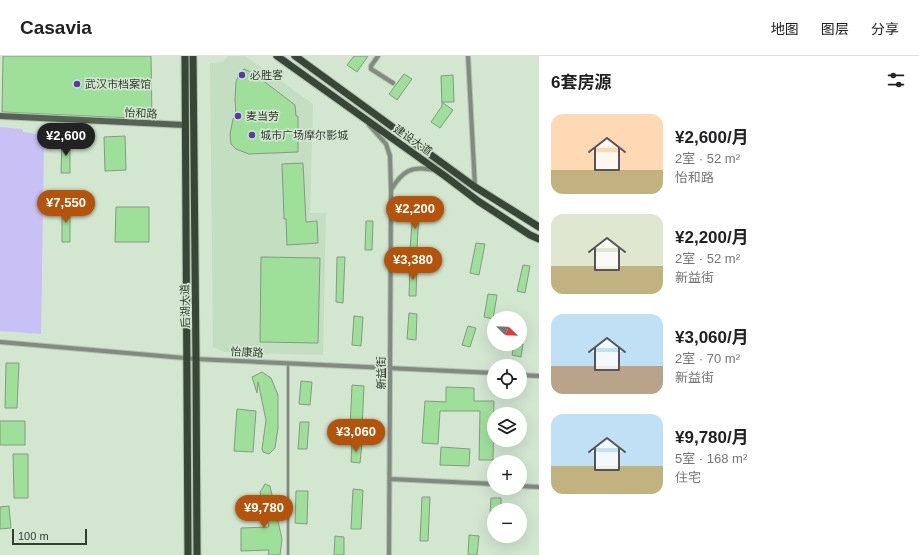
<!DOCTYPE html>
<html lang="zh">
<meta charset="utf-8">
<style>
body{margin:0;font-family:Arial,"Noto Sans SC",sans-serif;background:#f2f2f2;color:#202124;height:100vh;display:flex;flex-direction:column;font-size:15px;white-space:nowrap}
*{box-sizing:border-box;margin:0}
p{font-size:13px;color:#757577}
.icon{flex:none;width:22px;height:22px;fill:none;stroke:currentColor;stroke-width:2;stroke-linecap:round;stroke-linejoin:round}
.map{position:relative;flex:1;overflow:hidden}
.sheet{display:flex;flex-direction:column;background:#fff;width:380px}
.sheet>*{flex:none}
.needle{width:26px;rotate:113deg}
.controls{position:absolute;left:487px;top:255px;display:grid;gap:8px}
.controls a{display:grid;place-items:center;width:40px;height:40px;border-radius:50%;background:#fff;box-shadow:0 4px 16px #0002;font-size:20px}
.scale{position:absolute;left:12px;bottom:10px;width:75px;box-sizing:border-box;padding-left:4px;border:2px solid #353e35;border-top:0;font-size:11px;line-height:14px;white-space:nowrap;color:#353e35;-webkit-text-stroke:3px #d2e6d0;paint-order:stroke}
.price{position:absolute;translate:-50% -34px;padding:0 9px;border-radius:14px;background:#b45309;color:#fff;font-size:13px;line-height:26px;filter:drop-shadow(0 1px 2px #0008)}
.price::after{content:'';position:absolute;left:50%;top:24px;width:12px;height:9px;margin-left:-6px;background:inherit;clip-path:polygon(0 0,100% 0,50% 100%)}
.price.on{background:#222;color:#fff}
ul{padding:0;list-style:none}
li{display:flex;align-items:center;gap:12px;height:100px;padding:0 12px}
li span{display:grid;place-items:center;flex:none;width:112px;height:80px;border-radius:12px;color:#555}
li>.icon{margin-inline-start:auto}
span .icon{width:48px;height:48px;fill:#fffc;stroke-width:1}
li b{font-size:17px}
h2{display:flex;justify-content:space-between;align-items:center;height:48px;padding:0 12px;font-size:17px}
header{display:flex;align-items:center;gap:24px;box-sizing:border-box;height:56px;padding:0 20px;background:#fff;border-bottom:1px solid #e0e0e0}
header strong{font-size:19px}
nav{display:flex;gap:22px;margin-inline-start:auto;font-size:14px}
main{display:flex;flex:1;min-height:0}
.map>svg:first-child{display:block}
</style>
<header>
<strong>Casavia</strong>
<nav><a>地图</a><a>图层</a><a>分享</a></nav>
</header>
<main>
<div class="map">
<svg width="539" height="499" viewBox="0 0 539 499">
<rect width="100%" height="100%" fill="#d2e6d0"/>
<path fill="#c4dec2" d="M228,0H245L313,48L310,157H326L323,299L224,296L213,291L210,7L223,6Z"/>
<path fill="#c9c1f6" d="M41,70L51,71V80L48,82L44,88L41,278L0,275V71L22,73L23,76L37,78V74L40,75Z"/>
<path fill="#9edf9a" stroke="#869985" d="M3,0H151L152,63L2,56Z
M354,0H368L357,16L347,9Z
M244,13L253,17L295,49L296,60H298V96L249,98L236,93L231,88L230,78L233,63L236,58L235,44L236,26L239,18Z
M404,18L412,23L397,44L389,38Z
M453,19L454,46H442L453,54L440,72L431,66L442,50L441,20Z
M125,80L126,114L105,115L104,81Z
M62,84H70V117H61Z
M303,107L306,166L317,165L318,187L287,189L286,163H284L282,108Z
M62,149H70V186H62Z
M116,151H149V186H115Z
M413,155H419L417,193H410Z
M366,165H373L372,194H365Z
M476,187L485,188L479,219L470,217Z
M261,201L320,202L318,287L260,286Z
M337,201H345L343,247L336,246Z
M410,209L417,210L416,240H409Z
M523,209L530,210L525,237L517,235Z
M488,238L497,239L493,263L484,261Z
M409,257L417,258L416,284L407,283Z
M354,260L363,261L361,290L352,289Z
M468,270L476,272L470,291L462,289Z
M514,288H523L521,301L512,299Z
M6,307H19L17,352H5Z
M262,316L271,322L278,339V372L275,392L269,398L263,396L262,393L266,364L258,326L257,337L252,321Z
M301,325L312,326L310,349L299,348Z
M352,329L364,330L362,373L350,372Z
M446,331L474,332V345H494L493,404H479L480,355H440L438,388L422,387L425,345L446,346Z
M237,353L256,355L253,396L234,395Z
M0,365H25V389H0Z
M300,366H309L307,393H298Z
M352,387L362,388L360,407L351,406Z
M441,391L470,393L469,410L440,409Z
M13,398H28V442H14Z
M265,428L270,430L282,483L280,499H268L269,494L241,495V472L269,471L260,436Z
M353,433L363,434L361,473H351Z
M296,435H308L307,468L295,467Z
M422,441H430L428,485H420Z
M491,442H501V454H494V474L489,473Z
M9,450L11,472L0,473V451Z
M469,479L479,480L477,499H468Z
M335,480L344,481V499H334Z"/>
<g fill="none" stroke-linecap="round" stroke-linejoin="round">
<g stroke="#b3c4b1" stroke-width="4">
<path id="lane" d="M288,308V499"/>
</g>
<g stroke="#b3c4b1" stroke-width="6">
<path id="street" d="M378,0L371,10V13L393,27
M468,0L475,131
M369,69L386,88L390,100L391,134C402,115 412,109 434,114
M0,286L196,303L494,317
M520,319L539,320
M390,423L494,428
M520,430L539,431
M389,499L391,134"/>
</g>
<g stroke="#b3c4b1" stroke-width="8">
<path id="secondary" d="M0,60L185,69"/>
</g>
<g stroke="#b3c4b1" stroke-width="9">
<path id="primary" d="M185,0L188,499
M193,0L196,303L197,499
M277,0L445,120L478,145L530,179L539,183
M295,0L475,131L539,171"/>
</g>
<use href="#lane" stroke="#828a81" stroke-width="2"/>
<use href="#street" stroke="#828a81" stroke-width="4"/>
<use href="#secondary" stroke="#566255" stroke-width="6"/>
<use href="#primary" stroke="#374636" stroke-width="7"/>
</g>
<g fill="#5c36af" stroke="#d2e6d0" stroke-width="1.5">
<circle cx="242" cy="19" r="4"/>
<circle cx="77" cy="28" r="4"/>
<circle cx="238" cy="60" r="4"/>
<circle cx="252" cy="79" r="4"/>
</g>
<g text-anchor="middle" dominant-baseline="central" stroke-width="3.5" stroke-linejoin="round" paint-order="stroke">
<g font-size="11" fill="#353e35" stroke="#d2e6d0" text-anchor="start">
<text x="250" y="19">必胜客</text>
<text x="85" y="28">武汉市档案馆</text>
<text x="246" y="60">麦当劳</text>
<text x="260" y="79">城市广场摩尔影城</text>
</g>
<g font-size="11" fill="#353e35" stroke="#d2e6d0">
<text transform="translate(141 57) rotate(3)">怡和路</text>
<text transform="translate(413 84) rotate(35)">建设大道</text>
<text transform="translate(185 250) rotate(-91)">后湖大道</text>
<text transform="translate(247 296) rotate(3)">怡康路</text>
<text transform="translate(381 317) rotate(-90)">新益街</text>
</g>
</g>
</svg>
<div class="controls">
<a><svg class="needle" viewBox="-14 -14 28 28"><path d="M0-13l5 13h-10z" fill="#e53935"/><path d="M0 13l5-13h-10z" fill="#757577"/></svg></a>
<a><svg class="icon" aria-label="locate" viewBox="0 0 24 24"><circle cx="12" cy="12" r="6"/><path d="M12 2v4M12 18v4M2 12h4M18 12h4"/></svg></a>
<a><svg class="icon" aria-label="layers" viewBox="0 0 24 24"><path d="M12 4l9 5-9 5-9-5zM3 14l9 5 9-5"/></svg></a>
<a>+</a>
<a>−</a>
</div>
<div class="scale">100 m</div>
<b class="price on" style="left:66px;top:101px">¥2,600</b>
<b class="price" style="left:66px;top:168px">¥7,550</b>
<b class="price" style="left:415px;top:174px">¥2,200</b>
<b class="price" style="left:413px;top:225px">¥3,380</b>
<b class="price" style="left:356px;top:397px">¥3,060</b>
<b class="price" style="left:264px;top:473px">¥9,780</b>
</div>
<section class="sheet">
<h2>6套房源<svg class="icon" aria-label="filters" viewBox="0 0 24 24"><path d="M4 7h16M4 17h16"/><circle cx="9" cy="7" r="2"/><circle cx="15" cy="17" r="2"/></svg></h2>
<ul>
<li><span style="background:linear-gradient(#ffd9b3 70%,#c2b280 0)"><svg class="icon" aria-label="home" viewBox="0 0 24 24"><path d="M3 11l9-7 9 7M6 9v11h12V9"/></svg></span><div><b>¥2,600/月</b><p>2室 · 52 m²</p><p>怡和路</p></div></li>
<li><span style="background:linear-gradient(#dfe7d0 65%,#c2b280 0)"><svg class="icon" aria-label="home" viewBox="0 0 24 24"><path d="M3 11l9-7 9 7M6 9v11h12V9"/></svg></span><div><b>¥2,200/月</b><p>2室 · 52 m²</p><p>新益街</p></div></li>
<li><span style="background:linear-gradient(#bfe0f5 65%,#b9a48a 0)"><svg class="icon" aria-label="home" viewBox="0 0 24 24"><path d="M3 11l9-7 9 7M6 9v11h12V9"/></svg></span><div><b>¥3,060/月</b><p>2室 · 70 m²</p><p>新益街</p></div></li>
<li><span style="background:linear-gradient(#bfe0f5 65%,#c2b280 0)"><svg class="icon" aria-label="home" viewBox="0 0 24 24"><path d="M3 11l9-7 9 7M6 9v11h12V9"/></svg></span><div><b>¥9,780/月</b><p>5室 · 168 m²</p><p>住宅</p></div></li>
</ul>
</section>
</main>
